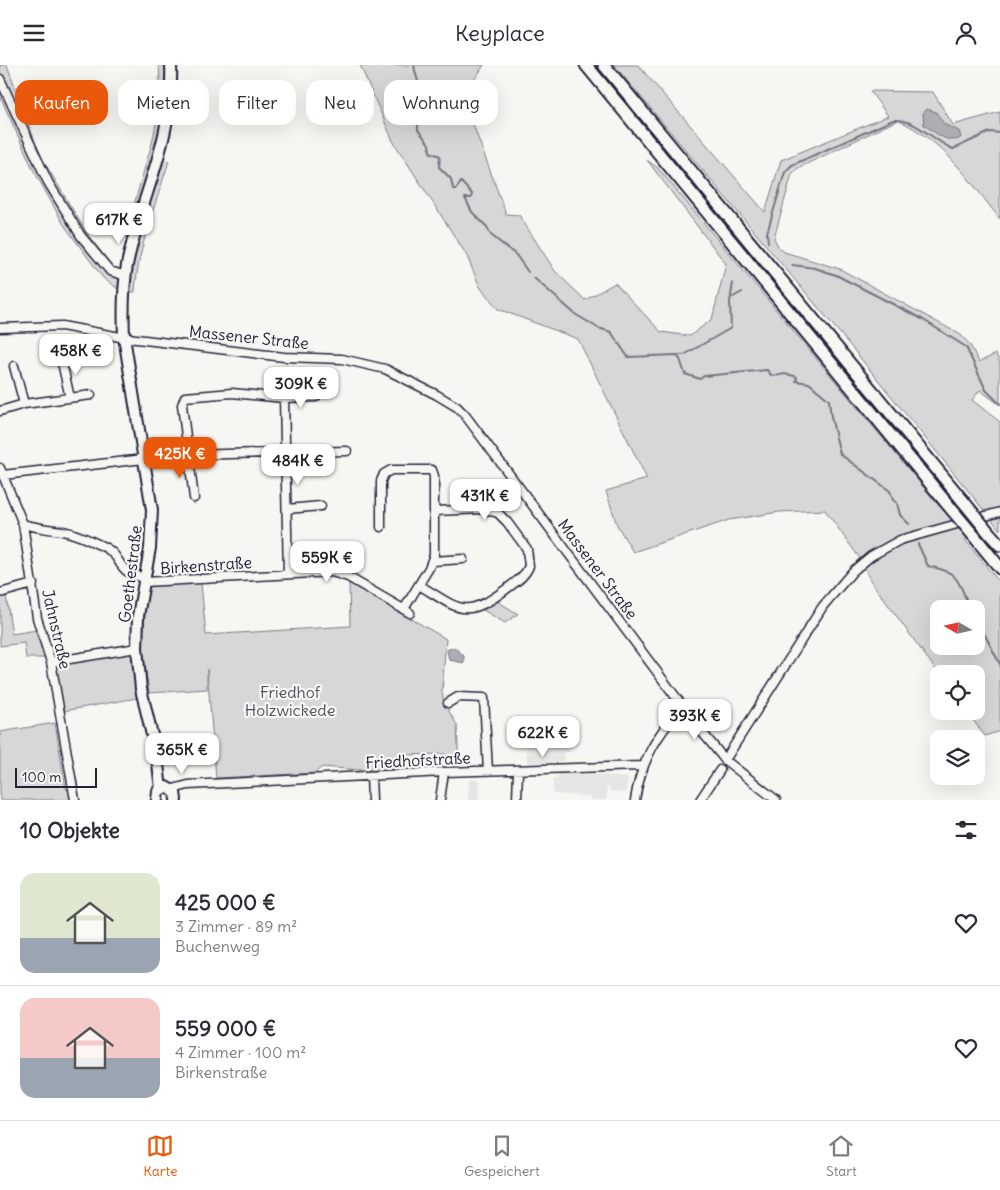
<!DOCTYPE html>
<html lang="de">
<meta charset="utf-8">
<style>
body{margin:0;font-family:Delius,sans-serif;background:#f2f2f3;color:#2b2b33;height:100vh;display:flex;flex-direction:column;font-size:19px;white-space:nowrap}
*{box-sizing:border-box;margin:0}
p{font-size:16px;color:#7c7c81}
.icon{flex:none;width:28px;height:28px;fill:none;stroke:currentColor;stroke-width:2;stroke-linecap:round;stroke-linejoin:round}
.map{position:relative;height:735px;overflow:hidden}
.panel{display:flex;flex-direction:column;background:#fff;flex:1}
.panel>*{flex:none}
.top-card{position:absolute;left:15px;top:15px;width:500px;height:45px;display:flex;gap:10px}
.needle{width:32px;rotate:279deg}
.tools{position:absolute;left:930px;top:535px;display:grid;gap:10px}
.tools a{display:grid;place-items:center;width:55px;height:55px;border-radius:10px;background:#fff;box-shadow:0 5px 20px #0002;font-size:25px}
.scale{position:absolute;left:15px;bottom:12px;width:82px;box-sizing:border-box;padding-left:5px;border:2px solid #22223b;border-top:0;font-size:14px;line-height:18px;white-space:nowrap;color:#22223b;-webkit-text-stroke:4px #f6f6f2;paint-order:stroke}
.price{position:absolute;translate:-50% -42px;padding:0 11px;border-radius:10px;background:#fff;color:#222;font-size:16px;line-height:32px;filter:drop-shadow(0 1px 2px #0008)}
.price::after{content:'';position:absolute;left:50%;top:30px;width:15px;height:11px;margin-left:-8px;background:inherit;clip-path:polygon(0 0,100% 0,50% 100%)}
.price.selected{background:#ea580c;color:#fff}
ul{padding:0;list-style:none}
li{display:flex;align-items:center;gap:15px;height:125px;padding:0 20px}
li+li{border-top:1px solid #e1e1e2}
li span{display:grid;place-items:center;flex:none;width:140px;height:100px;border-radius:15px;color:#555}
li>.icon{margin-inline-start:auto}
span .icon{width:60px;height:60px;fill:#fffc;stroke-width:1}
li b{font-size:21px}
h2{display:flex;justify-content:space-between;align-items:center;height:60px;padding:0 20px;font-size:21px}
.pill{padding:0 18px;border-radius:15px;background:#fff;box-shadow:0 5px 20px #0002;font-size:18px;line-height:45px}
.pill.selected{background:#ea580c;color:#fff}
header{display:flex;justify-content:space-between;align-items:center;height:65px;padding:0 20px;background:#fff;font-size:22px;font-weight:600}
.dock{display:flex;justify-content:space-around;align-items:center;height:70px;border-top:1px solid #e1e1e2;background:#fff;font-size:14px;color:#7c7c81}
.dock a{display:grid;justify-items:center;gap:2px}
.dock .selected{color:#ea580c}
.map>svg:first-child{display:block}
</style>
<header><svg class="icon" aria-label="menu" viewBox="0 0 24 24"><path d="M4 6h16M4 12h16M4 18h16"/></svg>Keyplace<svg class="icon" aria-label="person" viewBox="0 0 24 24"><circle cx="12" cy="8" r="4"/><path d="M4 21q1-7 8-7t8 7"/></svg></header>
<div class="map">
<svg width="1000" height="735" viewBox="0 0 1000 735">
<rect width="100%" height="100%" fill="#f6f6f2"/>
<filter id="ink" filterUnits="userSpaceOnUse"><feTurbulence type="fractalNoise" baseFrequency=".02" numOctaves="2"/><feDisplacementMap in="SourceGraphic" scale="10" xChannelSelector="R" yChannelSelector="G"/><feConvolveMatrix kernelMatrix="1 2 1 2 8 2 1 2 1" color-interpolation-filters="sRGB"/></filter>
<g filter="url(#ink)">
<path fill="#e6e6e4" d="M575,653L577,680L569,681V687H564V697L527,698L525,655Z
M558,709H593L628,713L626,728L610,726V722H607L606,735H590V731L553,729V714H558Z
M469,714L480,715L479,735H468Z"/>
<path fill="#d7d7d7" stroke="#7c7c89" fill-rule="evenodd" d="M0,0H7L40,90L88,170L113,202L119,215L118,224L103,213L64,160L33,104L0,31Z
M159,0H165L166,34L158,79L135,152L131,150L152,78L161,35Z
M360,0H484L463,32L506,149L519,150L555,206L585,235L615,218L661,267L690,271L712,254L726,199L647,95L658,103L940,442L948,440L974,471L965,475L1000,518V666L985,671L966,646H976V609H939L870,515L861,495L825,445L779,447L729,455L633,487L617,460L606,426L647,414L578,274L498,244L480,222L466,189L393,76ZM939,544H976V581H939Z
M614,0H638L765,147L781,95L888,51L870,26L933,27L953,60L1000,47V154C969,115 945,77 898,55L798,103L792,109L774,173L778,181L784,187L840,204L961,270L970,280L979,297L996,289L1000,298V340L980,325L972,335L1000,357V465L848,278Z
M162,95L169,96C156,139 138,182 135,227H128C133,181 148,138 162,95Z
M272,304H285V330L273,328Z
M349,517L446,574L442,627L444,638L457,660L459,702L446,703L445,689L399,690L398,703L360,705L322,702L315,708L216,713L207,604V624L149,628L142,580L148,521L201,518L206,570L350,561Z
M6,531L12,569L37,565L44,593H26L24,578L0,581V533Z
M497,536L518,549L505,558L483,545Z
M131,587L137,633L63,646L55,598Z
M55,658L66,724L71,725L72,735H0V667Z"/>
<path fill="#adadb3" stroke="#757583" d="M927,44L936,47L944,59L959,66L961,72L959,74C946,78 935,67 924,60L923,48Z
M454,582L464,591V598L449,595L447,585Z"/>
<g fill="none" stroke-linecap="round" stroke-linejoin="round">
<path stroke="#757583" stroke-width="2" d="M414,0C415,9 419,15 419,25L411,33L421,39V42L410,46L409,53L418,56V65L429,79L430,87L440,91L439,102L451,114L453,124H456L461,117L472,129L471,133H465L472,147L487,162L491,170L516,190L528,207
M768,177L767,168L785,107L792,100L893,55C916,53 933,76 953,84L990,67L1000,68
M792,200L815,203L836,210L922,254L966,282L986,325L1000,339
M534,213L575,249L598,263L611,267L628,292L676,290L680,294L685,309L700,314L704,311L767,305L772,311C781,309 788,308 797,312L796,316L809,318L829,335L831,352L840,389L890,426L893,435L897,438L900,450L909,459
M733,232L742,227
M677,290H684L731,263L730,237L733,218
M918,479L928,501C963,508 956,516 971,544
M976,553L1000,599"/>
<g stroke="#22223b" stroke-width="11">
<path id="minor" d="M0,14L48,117L81,171L110,206L126,211
M0,263L62,261L120,272L284,292L342,294L385,304L437,330L457,342L465,350L702,667L725,695L776,735
M61,293L70,333
M14,301L24,339
M284,333L288,509
M0,346L24,339L91,330
M187,390L347,386
M0,403L23,459L37,553L51,597L75,735
M3,410L144,394
M194,433L182,340L185,332L232,328L284,333L316,332
M287,444L321,441
M23,459C37,463 49,464 62,466C76,468 94,477 106,483C125,494 113,506 145,513
M381,462V416L384,409L391,405H432L434,411V490L429,503L404,544
M433,496L463,494
M144,517L332,507L348,512L410,548
M419,520C458,543 464,556 505,525C514,518 525,512 529,501L527,484L507,457L498,448L483,444L435,446
M0,528L33,519
M51,597L137,583
M448,638L458,632L484,633L488,706
M725,695L823,541L853,506L871,491L900,475L1000,447
M371,711L372,735
M173,724L188,720L444,707L642,701
M440,735L444,707
M517,735L518,705
M635,735C641,696 657,669 683,641
M700,735L720,705"/>
</g>
<g stroke="#22223b" stroke-width="14">
<path id="major" d="M161,724L157,691L141,624L137,583L138,551L150,483L152,445L124,272C123,248 123,224 127,200C141,130 174,75 171,0
M157,735L158,726L166,722L175,727L176,735"/>
</g>
<g stroke="#22223b" stroke-width="15">
<path id="highway" d="M586,0L948,440
M604,0L963,436
M990,469L1000,480
M974,471L1000,503"/>
</g>
<use href="#minor" stroke="#f6f6f2" stroke-width="8"/>
<use href="#major" stroke="#f6f6f2" stroke-width="10"/>
<use href="#highway" stroke="#f6f6f2" stroke-width="11"/>
<g stroke="#22223b" stroke-width="15" stroke-linecap="butt">
<path id="highway-bridge" d="M963,436L990,469
M948,440L974,471"/>
</g>
<use href="#highway-bridge" stroke="#f6f6f2" stroke-width="11"/>
</g>
</g>
<g text-anchor="middle" dominant-baseline="central" stroke-width="4.5" stroke-linejoin="round" paint-order="stroke">
<g font-size="16" fill="#22223b" stroke="#f6f6f2">
<text transform="translate(249 272) rotate(6)">Massener Straße</text>
<text transform="translate(206 500) rotate(-4)">Birkenstraße</text>
<text transform="translate(598 504) rotate(53)">Massener Straße</text>
<text transform="translate(130 509) rotate(-83)">Goethestraße</text>
<text transform="translate(57 564) rotate(77)">Jahnstraße</text>
<text transform="translate(418 695) rotate(-3)">Friedhofstraße</text>
</g>
<g font-size="16" fill="#4f4f62" stroke="#f6f6f2">
<text x="290" y="627">Friedhof<tspan x="290" dy="18">Holzwickede</tspan></text>
</g>
</g>
</svg>
<div class="tools">
<a><svg class="needle" viewBox="-14 -14 28 28"><path d="M0-13l5 13h-10z" fill="#e53935"/><path d="M0 13l5-13h-10z" fill="#7c7c81"/></svg></a>
<a><svg class="icon" aria-label="locate" viewBox="0 0 24 24"><circle cx="12" cy="12" r="6"/><path d="M12 2v4M12 18v4M2 12h4M18 12h4"/></svg></a>
<a><svg class="icon" aria-label="layers" viewBox="0 0 24 24"><path d="M12 4l9 5-9 5-9-5zM3 14l9 5 9-5"/></svg></a>
</div>
<div class="scale">100 m</div>
<b class="price" style="left:119px;top:180px">617K €</b>
<b class="price" style="left:76px;top:311px">458K €</b>
<b class="price" style="left:301px;top:344px">309K €</b>
<b class="price selected" style="left:180px;top:414px">425K €</b>
<b class="price" style="left:298px;top:421px">484K €</b>
<b class="price" style="left:485px;top:456px">431K €</b>
<b class="price" style="left:327px;top:518px">559K €</b>
<b class="price" style="left:695px;top:676px">393K €</b>
<b class="price" style="left:543px;top:693px">622K €</b>
<b class="price" style="left:182px;top:710px">365K €</b>
<div class="top-card">
<a class="pill selected">Kaufen</a>
<a class="pill">Mieten</a>
<a class="pill">Filter</a>
<a class="pill">Neu</a>
<a class="pill">Wohnung</a>
</div>
</div>
<section class="panel">
<h2>10 Objekte<svg class="icon" aria-label="filters" viewBox="0 0 24 24"><path d="M4 7h16M4 17h16"/><circle cx="9" cy="7" r="2"/><circle cx="15" cy="17" r="2"/></svg></h2>
<ul>
<li><span style="background:linear-gradient(#dfe7d0 65%,#9aa5b1 0)"><svg class="icon" aria-label="home" viewBox="0 0 24 24"><path d="M3 11l9-7 9 7M6 9v11h12V9"/></svg></span><div><b>425 000 €</b><p>3 Zimmer · 89 m²</p><p>Buchenweg</p></div><svg class="icon" aria-label="heart" viewBox="0 0 24 24"><path d="M12 20l-8-8c-3-5 5-10 8-4 3-6 11-1 8 4z"/></svg></li>
<li><span style="background:linear-gradient(#f6c9c9 60%,#9aa5b1 0)"><svg class="icon" aria-label="home" viewBox="0 0 24 24"><path d="M3 11l9-7 9 7M6 9v11h12V9"/></svg></span><div><b>559 000 €</b><p>4 Zimmer · 100 m²</p><p>Birkenstraße</p></div><svg class="icon" aria-label="heart" viewBox="0 0 24 24"><path d="M12 20l-8-8c-3-5 5-10 8-4 3-6 11-1 8 4z"/></svg></li>
</ul>
</section>
<nav class="dock">
<a class="selected"><svg class="icon" aria-label="map" viewBox="0 0 24 24"><path d="M3 6l6-2 6 2 6-2v14l-6 2-6-2-6 2zM9 4v14M15 6v14"/></svg>Karte</a>
<a><svg class="icon" aria-label="saved" viewBox="0 0 24 24"><path d="M7 4h10v16l-5-4-5 4z"/></svg>Gespeichert</a>
<a><svg class="icon" aria-label="home" viewBox="0 0 24 24"><path d="M3 11l9-7 9 7M6 9v11h12V9"/></svg>Start</a>
</nav>
